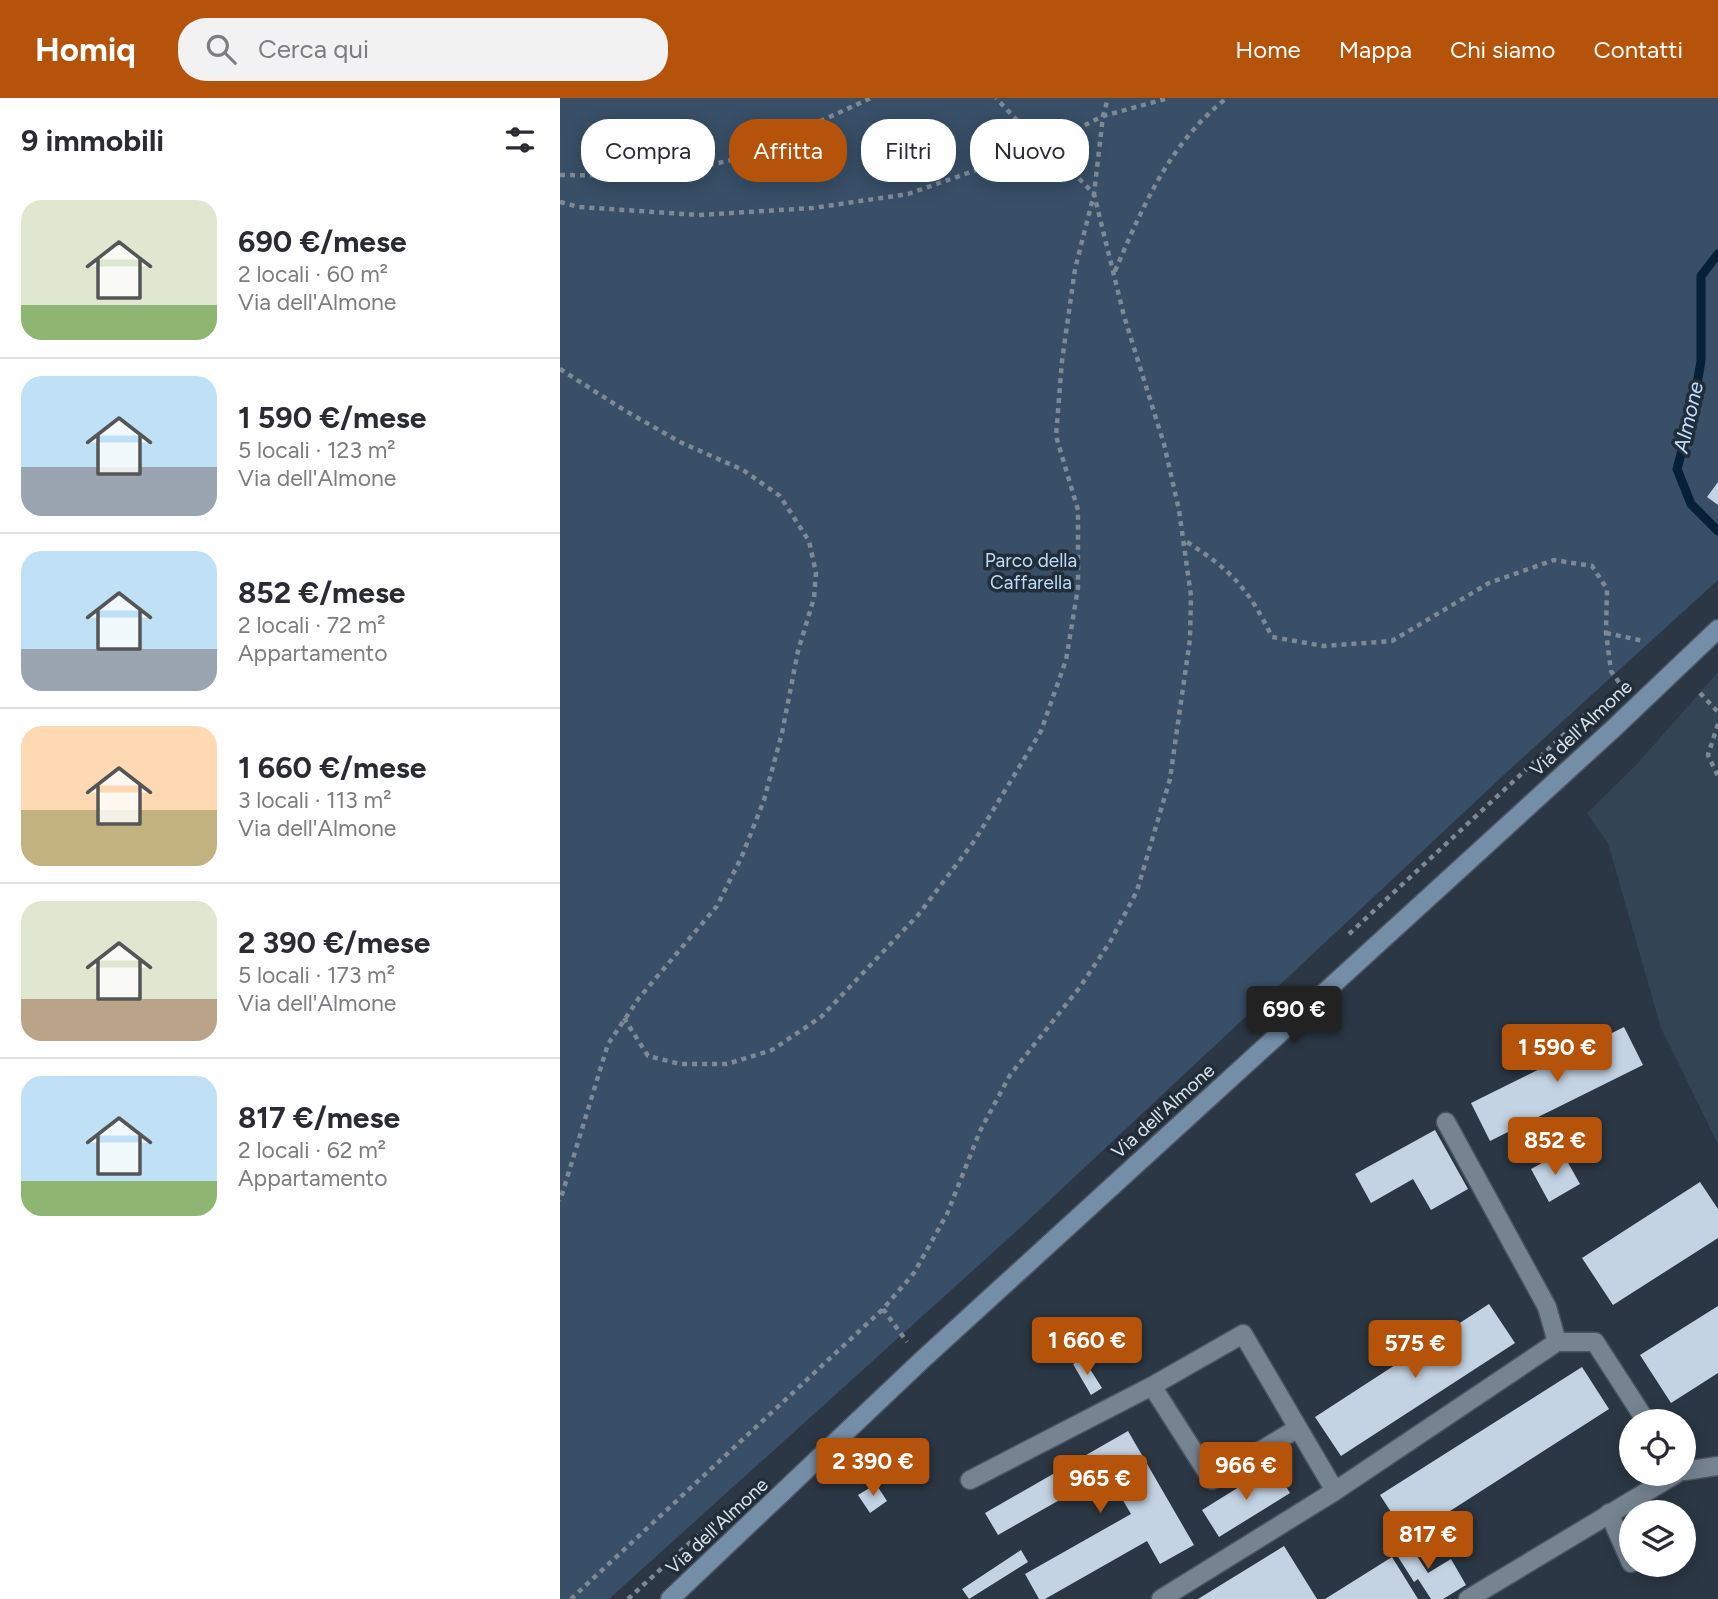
<!DOCTYPE html>
<html lang="it">
<meta charset="utf-8">
<style>
body{margin:0;font-family:Figtree,sans-serif;background:#f2f2f3;color:#2b2b33;height:100vh;display:flex;flex-direction:column;font-size:26px;white-space:nowrap}
*{box-sizing:border-box;margin:0}
p{font-size:23px;color:#7c7c81}
.icon{flex:none;width:38px;height:38px;fill:none;stroke:currentColor;stroke-width:2;stroke-linecap:round;stroke-linejoin:round}
.map{position:relative;flex:1;overflow:hidden}
.sheet{display:flex;flex-direction:column;background:#fff;width:560px}
.sheet>*{flex:none}
.hud{position:absolute;left:21px;top:21px;width:665px;height:63px;display:flex;gap:14px}
.buttons{position:absolute;left:1059px;top:1311px;display:grid;gap:14px}
.buttons a{display:grid;place-items:center;width:77px;height:77px;border-radius:50%;background:#fff;box-shadow:0 4px 18px #0003;font-size:35px}
.price{position:absolute;translate:-50% -60px;padding:0 16px;border-radius:7px;background:#b45309;color:#fff;font-size:23px;line-height:46px;filter:drop-shadow(0 2px 4px #0008)}
.price::after{content:'';position:absolute;left:50%;top:42px;width:21px;height:16px;margin-left:-10px;background:inherit;clip-path:polygon(0 0,100% 0,50% 100%)}
.price.active{background:#222;color:#fff}
ul{padding:0;list-style:none}
li{display:flex;align-items:center;gap:21px;height:175px;padding:0 21px}
li+li{border-top:2px solid #e1e1e2}
li span{display:grid;place-items:center;flex:none;width:196px;height:140px;border-radius:21px;color:#555}
li>.icon{margin-inline-start:auto}
span .icon{width:84px;height:84px;fill:#fffc;stroke-width:1}
li b{font-size:30px}
h2{display:flex;justify-content:space-between;align-items:center;height:84px;padding:0 21px;font-size:30px}
.chip{padding:0 24px;border-radius:28px;background:#fff;box-shadow:0 4px 18px #0003;font-size:24px;line-height:63px}
.chip.active{background:#b45309;color:#fff}
header{display:flex;align-items:center;gap:42px;box-sizing:border-box;height:98px;padding:0 35px;background:#b45309;color:#fff}
header strong{font-size:33px}
nav{display:flex;gap:38px;margin-inline-start:auto;font-size:24px}
.search{width:490px;height:63px;background:#f2f2f3;display:flex;align-items:center;gap:18px;box-sizing:border-box;padding:0 24px;border-radius:28px;color:#7c7c81;font-size:26px}
main{display:flex;flex:1;min-height:0}
.map>svg:first-child{display:block}
</style>
<header>
<strong>Homiq</strong>
<div class="search"><svg class="icon" aria-label="search" viewBox="0 0 24 24"><circle cx="10" cy="10" r="6"/><path d="M15 15l6 6"/></svg>Cerca qui</div>
<nav><a>Home</a><a>Mappa</a><a>Chi siamo</a><a>Contatti</a></nav>
</header>
<main>
<section class="sheet">
<h2>9 immobili<svg class="icon" aria-label="filters" viewBox="0 0 24 24"><path d="M4 7h16M4 17h16"/><circle cx="9" cy="7" r="2"/><circle cx="15" cy="17" r="2"/></svg></h2>
<ul>
<li><span style="background:linear-gradient(#dfe7d0 75%,#8fb573 0)"><svg class="icon" aria-label="home" viewBox="0 0 24 24"><path d="M3 11l9-7 9 7M6 9v11h12V9"/></svg></span><div><b>690 €/mese</b><p>2 locali · 60 m²</p><p>Via dell'Almone</p></div></li>
<li><span style="background:linear-gradient(#bfe0f5 65%,#9aa5b1 0)"><svg class="icon" aria-label="home" viewBox="0 0 24 24"><path d="M3 11l9-7 9 7M6 9v11h12V9"/></svg></span><div><b>1 590 €/mese</b><p>5 locali · 123 m²</p><p>Via dell'Almone</p></div></li>
<li><span style="background:linear-gradient(#bfe0f5 70%,#9aa5b1 0)"><svg class="icon" aria-label="home" viewBox="0 0 24 24"><path d="M3 11l9-7 9 7M6 9v11h12V9"/></svg></span><div><b>852 €/mese</b><p>2 locali · 72 m²</p><p>Appartamento</p></div></li>
<li><span style="background:linear-gradient(#ffd9b3 60%,#c2b280 0)"><svg class="icon" aria-label="home" viewBox="0 0 24 24"><path d="M3 11l9-7 9 7M6 9v11h12V9"/></svg></span><div><b>1 660 €/mese</b><p>3 locali · 113 m²</p><p>Via dell'Almone</p></div></li>
<li><span style="background:linear-gradient(#dfe7d0 70%,#b9a48a 0)"><svg class="icon" aria-label="home" viewBox="0 0 24 24"><path d="M3 11l9-7 9 7M6 9v11h12V9"/></svg></span><div><b>2 390 €/mese</b><p>5 locali · 173 m²</p><p>Via dell'Almone</p></div></li>
<li><span style="background:linear-gradient(#bfe0f5 75%,#8fb573 0)"><svg class="icon" aria-label="home" viewBox="0 0 24 24"><path d="M3 11l9-7 9 7M6 9v11h12V9"/></svg></span><div><b>817 €/mese</b><p>2 locali · 62 m²</p><p>Appartamento</p></div></li>
</ul>
</section>
<div class="map">
<svg width="1158" height="1501" viewBox="0 0 1158 1501">
<rect width="100%" height="100%" fill="#2b3744"/>
<path fill="#334454" d="M1158,574V1046L1101,930L1048,745L1027,715L1077,666Z"/>
<path fill="#384f67" d="M0,0H1158V482L947,674L460,1130L49,1501H0Z"/>
<g fill="none" stroke-linecap="round" stroke-linejoin="round">
<path stroke="#062038" stroke-width="9" d="M1158,156L1141,178V263L1132,315L1117,371L1131,406L1158,433"/>
</g>
<path fill="#c4d3e3" d="M1158,384V407L1147,399Z
M1064,929L1083,967L930,1043L911,1005Z
M875,1032L908,1091L871,1112L853,1081L811,1105L795,1076Z
M1002,1054L1020,1086L989,1104L971,1071Z
M1140,1084L1158,1111V1140L1053,1207L1022,1160Z
M929,1206L955,1245L781,1358L755,1319Z
M1158,1208V1275L1111,1305L1080,1257Z
M523,1260L542,1290L531,1297L513,1266Z
M1022,1269L1049,1311L848,1440L820,1397Z
M568,1333L634,1447L600,1466L587,1443L485,1501H479L465,1476L571,1416L547,1375L438,1437L425,1415Z
M713,1368L730,1395L659,1439L642,1412Z
M316,1386L327,1403L310,1415L298,1397Z
M842,1435L868,1475L891,1461L906,1487L883,1501H871L858,1481L854,1484L828,1443Z
M724,1448L757,1501H638Z
M461,1452L468,1464L409,1501L402,1491Z
M832,1459L858,1501H765Z"/>
<g fill="none" stroke-linecap="round" stroke-linejoin="round">
<g stroke="#4b5560" stroke-width="21">
<path id="lane" d="M997,1244H1035L1086,1323
M592,1288L652,1382L738,1330
M1124,1373L1158,1368
M410,1382L592,1288L683,1236L775,1393
M1049,1415L1071,1465
M601,1501L775,1393L997,1244L987,1209L886,1024
M908,1501L1116,1376"/>
</g>
<g stroke="#4b5560" stroke-width="21">
<path id="secondary" d="M110,1501L362,1262L1053,631L1158,531"/>
</g>
<path stroke="#7f8994" stroke-width="4.5" stroke-dasharray="5 5" stroke-linecap="butt" d="M0,77L102,78L180,60L311,0
M0,104L19,109L139,117L253,110L348,96L482,49L543,18L609,0
M555,173C583,108 610,44 667,0
M0,271L64,312L120,344L183,372L220,398L249,443L256,475L254,500L238,553L222,635L204,702L182,758L157,808L79,900L48,946L0,1103
M627,444C671,472 689,491 712,539L764,548L832,543L929,485L994,462L1032,468L1047,491L1046,535L1051,573L1063,590
M1046,535L1084,543
M1140,595L1158,614
M1158,626L1148,657L1158,678
M789,836L1027,615L1032,618
M64,920L88,958L120,966H167L212,952L261,919L359,816L415,742L481,633L506,562L518,490V412L496,338L502,263L515,171L534,96L543,18L548,0
M323,1211L347,1244
M11,1501L323,1211L354,1175L387,1116L420,1033L450,977L520,889L550,844L577,793L610,681L630,541L631,498L619,412L604,346L564,218L534,96L505,66L482,49L436,0
M68,1501L158,1419"/>
<use href="#lane" stroke="#768492" stroke-width="18"/>
<use href="#secondary" stroke="#758ea8" stroke-width="18"/>
</g>
<g text-anchor="middle" dominant-baseline="central" stroke-width="7" stroke-linejoin="round" paint-order="stroke">
<g font-size="19" fill="#c0dcfa" stroke="#212d39">
<text x="471" y="462">Parco della<tspan x="471" dy="22">Caffarella</tspan></text>
</g>
<g font-size="19" fill="#dbe3eb" stroke="#212d39">
<text transform="translate(1021 630) rotate(-43)">Via dell'Almone</text>
<text transform="translate(603 1013) rotate(-42)">Via dell'Almone</text>
<text transform="translate(157 1428) rotate(-43)">Via dell'Almone</text>
</g>
<g font-size="21" font-style="italic" fill="#c2defc" stroke="#212d39">
<text transform="translate(1128 319) rotate(-77)">Almone</text>
</g>
</g>
</svg>
<div class="buttons">
<a><svg class="icon" aria-label="locate" viewBox="0 0 24 24"><circle cx="12" cy="12" r="6"/><path d="M12 2v4M12 18v4M2 12h4M18 12h4"/></svg></a>
<a><svg class="icon" aria-label="layers" viewBox="0 0 24 24"><path d="M12 4l9 5-9 5-9-5zM3 14l9 5 9-5"/></svg></a>
</div>
<b class="price active" style="left:734px;top:948px">690 €</b>
<b class="price" style="left:997px;top:986px">1 590 €</b>
<b class="price" style="left:995px;top:1079px">852 €</b>
<b class="price" style="left:527px;top:1279px">1 660 €</b>
<b class="price" style="left:855px;top:1282px">575 €</b>
<b class="price" style="left:313px;top:1400px">2 390 €</b>
<b class="price" style="left:686px;top:1404px">966 €</b>
<b class="price" style="left:540px;top:1417px">965 €</b>
<b class="price" style="left:868px;top:1473px">817 €</b>
<div class="hud">
<a class="chip">Compra</a>
<a class="chip active">Affitta</a>
<a class="chip">Filtri</a>
<a class="chip">Nuovo</a>
</div>
</div>
</main>
